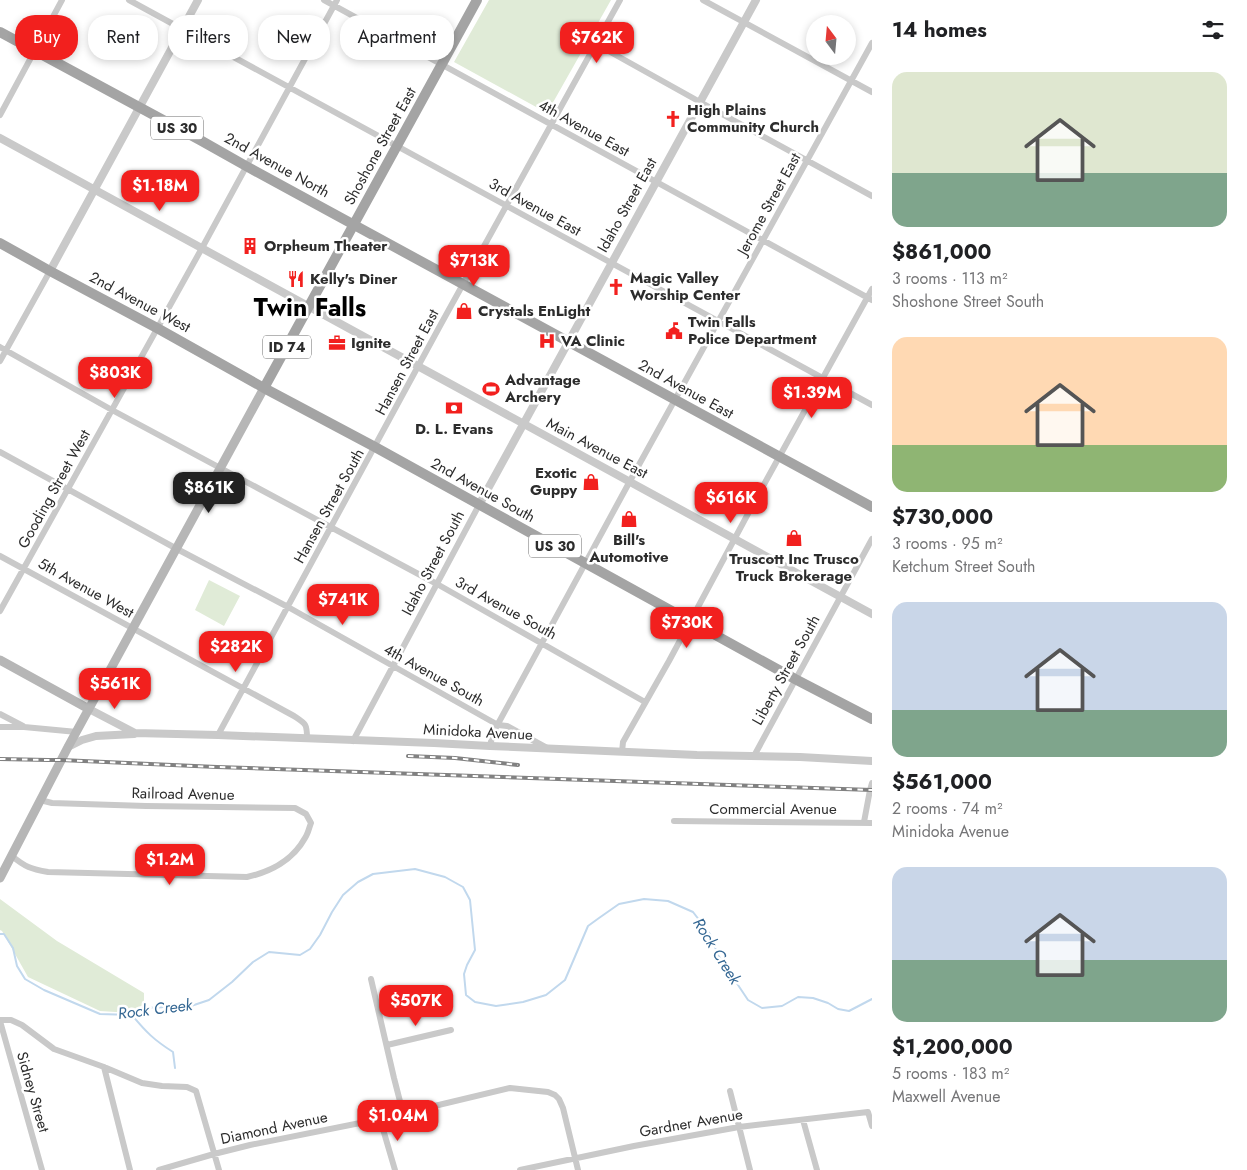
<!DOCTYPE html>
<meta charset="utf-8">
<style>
body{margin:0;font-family:Jost,sans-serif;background:#f6f6f6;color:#202124;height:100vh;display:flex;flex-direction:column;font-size:19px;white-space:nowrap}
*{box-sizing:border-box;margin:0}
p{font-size:16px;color:#757577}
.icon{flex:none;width:28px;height:28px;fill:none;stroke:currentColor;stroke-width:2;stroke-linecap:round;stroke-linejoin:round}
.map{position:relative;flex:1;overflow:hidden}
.panel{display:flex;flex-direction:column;background:#fff;width:375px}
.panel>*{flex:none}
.banner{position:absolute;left:15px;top:15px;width:475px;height:45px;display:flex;gap:10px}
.needle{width:32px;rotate:344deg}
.buttons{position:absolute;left:806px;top:15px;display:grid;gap:10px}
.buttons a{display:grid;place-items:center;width:50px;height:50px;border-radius:50%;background:#fff;box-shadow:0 2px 8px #0003;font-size:25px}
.price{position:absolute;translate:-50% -42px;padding:0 11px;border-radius:10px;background:#f2201e;color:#fff;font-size:16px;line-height:32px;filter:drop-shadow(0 1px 2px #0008)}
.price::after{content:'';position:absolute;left:50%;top:30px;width:15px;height:11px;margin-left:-8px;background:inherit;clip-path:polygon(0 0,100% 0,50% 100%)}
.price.active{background:#222;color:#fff}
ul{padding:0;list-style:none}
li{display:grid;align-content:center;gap:10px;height:265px;padding:0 20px}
li span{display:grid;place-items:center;height:155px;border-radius:15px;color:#555}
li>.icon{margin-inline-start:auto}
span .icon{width:90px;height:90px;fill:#fffc;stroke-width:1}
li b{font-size:21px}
h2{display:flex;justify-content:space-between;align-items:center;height:60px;padding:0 20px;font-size:21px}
.tag{padding:0 18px;border-radius:20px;background:#fff;box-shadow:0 2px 8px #0003;font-size:18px;line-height:45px}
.tag.active{background:#f2201e;color:#fff}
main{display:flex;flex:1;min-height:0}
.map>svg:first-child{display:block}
</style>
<main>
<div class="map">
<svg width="872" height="1170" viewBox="0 0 872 1170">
<rect width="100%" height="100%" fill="#fff"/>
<path fill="#e0ebd7" d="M489,0H611L547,113L454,62Z
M209,580L240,596L224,626L195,610Z
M0,899L57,941L144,993V1004L131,1013L100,1011L28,977L2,931L0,930Z"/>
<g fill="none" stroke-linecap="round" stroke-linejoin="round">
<path stroke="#c1d8ed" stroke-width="2" d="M0,934H4L13,948L17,966L25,979L44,990L100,1014L132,1015L145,1008L191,1006L209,1000L232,982L253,962L269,952L300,955L310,949L320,935L332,912L343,895L358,882L373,874L415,869L445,877L463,887L470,900L475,950L467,965L464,974L466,995L475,1002L496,1006L523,1002L546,995L565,980L588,926L599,918L619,904L644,899L668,901L693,912L710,934L718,955L748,1000L762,1008L782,1006L798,997L813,998L828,1003L838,1009L849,1011L872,999
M132,1015C146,1032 154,1040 173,1052L175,1068"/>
<path stroke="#c9c9c9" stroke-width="6" d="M129,0L872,405
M324,0L872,300
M703,0L872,92
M596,44L700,102L872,196
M0,115L62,0
M0,347L112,410L437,584L645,702
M0,361L50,271
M0,452L177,549L288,607L498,725L507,726L547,748
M0,556L294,716C306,724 307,724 307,738
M0,611L202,248L337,0
M0,714L23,726
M0,727H24L77,732
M218,735L441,324L620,0
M353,741L479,505
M490,746L493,733L630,481L872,43
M622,752L623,742L669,661L757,497L872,289
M754,756L872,539
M674,821L872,823
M864,822L870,790L872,783
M12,856C25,867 31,869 48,872L247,877C270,872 293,860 305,838C308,834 309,828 311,823L306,814L295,808L146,806L52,803L40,800
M371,979L394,1078L403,1113
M0,1020H11L22,1025L54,1049L104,1067L142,1083L162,1086L187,1087L196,1091L219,1170
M0,1021L42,1170
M387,1045L451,1030
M104,1067L130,1170
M730,1091L750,1170
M380,1119L395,1170
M803,1120L817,1170
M159,1170L214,1154L250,1145L380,1119L510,1088L548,1092L555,1095L559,1099L563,1108L578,1170
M520,1170L634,1146L739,1127L868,1112L872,1126"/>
<path stroke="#c9c9c9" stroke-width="8" d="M0,138L872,614
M50,271L198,0
M479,505L756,0
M89,709L135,733L218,735L434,743L490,746L697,755L800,757L872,761
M68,747L82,740L96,736L134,734"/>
<path stroke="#b6b6b6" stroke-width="9" d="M0,660L89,709
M0,878L68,747L264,388"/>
<path stroke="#a4a4a4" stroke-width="10" d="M0,32L200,140L246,166L872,507
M0,243L50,271L157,328L264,388L375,447L795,679L872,719
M264,388L477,0"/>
<g stroke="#818181" stroke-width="4">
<path id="rail" d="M408,756L455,758L518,765
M0,759L48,760H61L217,767L872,790"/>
</g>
<use href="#rail" stroke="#fff" stroke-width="2" stroke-dasharray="5.5" stroke-linecap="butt"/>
</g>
<defs>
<g id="church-bare" transform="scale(1.35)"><path d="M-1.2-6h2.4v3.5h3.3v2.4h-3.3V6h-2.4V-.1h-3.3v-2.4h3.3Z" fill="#f2201e" stroke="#fff" stroke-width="2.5" paint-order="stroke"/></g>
<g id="building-bare" transform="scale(1.35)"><path d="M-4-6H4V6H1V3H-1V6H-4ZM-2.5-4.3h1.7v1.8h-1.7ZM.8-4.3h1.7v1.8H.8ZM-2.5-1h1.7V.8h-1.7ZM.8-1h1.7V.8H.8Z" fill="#f2201e" stroke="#fff" stroke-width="2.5" paint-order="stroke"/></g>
<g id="restaurant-bare" transform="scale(1.35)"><path d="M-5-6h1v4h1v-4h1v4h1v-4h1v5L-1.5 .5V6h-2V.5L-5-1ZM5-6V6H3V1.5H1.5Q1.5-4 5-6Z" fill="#f2201e" stroke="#fff" stroke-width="2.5" paint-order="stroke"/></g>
<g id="shop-bare" transform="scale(1.35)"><path d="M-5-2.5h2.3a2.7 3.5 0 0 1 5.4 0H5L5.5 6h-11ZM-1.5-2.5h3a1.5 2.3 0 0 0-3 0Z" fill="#f2201e" stroke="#fff" stroke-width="2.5" paint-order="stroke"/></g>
<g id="civic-bare" transform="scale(1.35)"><path d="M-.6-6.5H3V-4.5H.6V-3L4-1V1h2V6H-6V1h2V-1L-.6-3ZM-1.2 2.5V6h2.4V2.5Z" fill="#f2201e" stroke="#fff" stroke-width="2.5" paint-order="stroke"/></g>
<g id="hospital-bare" transform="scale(1.35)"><path d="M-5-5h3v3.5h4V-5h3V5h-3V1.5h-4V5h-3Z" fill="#f2201e" stroke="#fff" stroke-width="2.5" paint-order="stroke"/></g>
<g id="office-bare" transform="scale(1.35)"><path d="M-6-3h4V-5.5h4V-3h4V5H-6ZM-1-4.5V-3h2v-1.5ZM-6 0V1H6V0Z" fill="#f2201e" stroke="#fff" stroke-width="2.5" paint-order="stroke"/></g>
<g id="stadium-bare" transform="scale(1.35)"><path d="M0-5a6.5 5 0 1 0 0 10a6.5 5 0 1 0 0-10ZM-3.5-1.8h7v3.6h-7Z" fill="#f2201e" stroke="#fff" stroke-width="2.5" paint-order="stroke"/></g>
<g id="bank-bare" transform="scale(1.35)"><path d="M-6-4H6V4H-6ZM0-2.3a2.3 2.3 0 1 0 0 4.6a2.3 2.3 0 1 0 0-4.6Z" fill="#f2201e" stroke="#fff" stroke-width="2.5" paint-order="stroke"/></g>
</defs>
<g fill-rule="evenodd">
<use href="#church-bare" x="673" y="119"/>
<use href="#building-bare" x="250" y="246"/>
<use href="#restaurant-bare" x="296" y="279"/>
<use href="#church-bare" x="616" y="287"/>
<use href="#shop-bare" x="464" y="311"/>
<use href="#civic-bare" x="674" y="331"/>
<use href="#hospital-bare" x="547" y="341"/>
<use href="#office-bare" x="337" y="343"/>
<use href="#stadium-bare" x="491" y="389"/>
<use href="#bank-bare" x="454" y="408"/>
<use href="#shop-bare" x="591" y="482"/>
<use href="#shop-bare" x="629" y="519"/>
<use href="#shop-bare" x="794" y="538"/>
</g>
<g text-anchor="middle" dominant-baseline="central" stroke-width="5" stroke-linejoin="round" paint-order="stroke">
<g fill="#fff" stroke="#6b6b6b" stroke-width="1">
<rect x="151" y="116.5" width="52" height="23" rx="4"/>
<rect x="263" y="335.5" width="48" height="23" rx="4"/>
<rect x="529" y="534.5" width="52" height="23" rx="4"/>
</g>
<g font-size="14" font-weight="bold" fill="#2c2c2c">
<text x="177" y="128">US 30</text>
<text x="287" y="347">ID 74</text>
<text x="555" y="546">US 30</text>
</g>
<g font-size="15" font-weight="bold" fill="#2c2c2c" stroke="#fff" text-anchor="start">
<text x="687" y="110">High Plains<tspan x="687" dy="17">Community Church</tspan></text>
<text x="264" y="246">Orpheum Theater</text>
<text x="630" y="278">Magic Valley<tspan x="630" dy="17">Worship Center</tspan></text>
<text x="310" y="279">Kelly's Diner</text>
<text x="478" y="311">Crystals EnLight</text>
<text x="688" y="322">Twin Falls<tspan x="688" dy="17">Police Department</tspan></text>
<text x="561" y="341">VA Clinic</text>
<text x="351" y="343">Ignite</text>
<text x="505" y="380">Advantage<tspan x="505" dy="17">Archery</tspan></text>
<text x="454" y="429" text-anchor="middle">D. L. Evans</text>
<text x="577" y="473" text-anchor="end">Exotic<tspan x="577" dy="17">Guppy</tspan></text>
<text x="629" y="540" text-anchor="middle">Bill's<tspan x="629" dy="17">Automotive</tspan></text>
<text x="794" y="559" text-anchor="middle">Truscott Inc Trusco<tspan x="794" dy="17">Truck Brokerage</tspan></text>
</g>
<g font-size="15" fill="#2c2c2c" stroke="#fff">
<text transform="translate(584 128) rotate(29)">4th Avenue East</text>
<text transform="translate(380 146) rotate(-61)">Shoshone Street East</text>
<text transform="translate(277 165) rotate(29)">2nd Avenue North</text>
<text transform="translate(769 204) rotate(-61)">Jerome Street East</text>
<text transform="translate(627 205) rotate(-61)">Idaho Street East</text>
<text transform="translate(535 207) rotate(29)">3rd Avenue East</text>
<text transform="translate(140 302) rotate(28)">2nd Avenue West</text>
<text transform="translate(407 362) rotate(-62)">Hansen Street East</text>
<text transform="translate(686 389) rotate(29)">2nd Avenue East</text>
<text transform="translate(597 448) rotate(28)">Main Avenue East</text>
<text transform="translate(54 489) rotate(-61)">Gooding Street West</text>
<text transform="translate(483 490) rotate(29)">2nd Avenue South</text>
<text transform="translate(329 506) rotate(-61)">Hansen Street South</text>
<text transform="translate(433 563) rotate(-62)">Idaho Street South</text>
<text transform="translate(86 588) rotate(29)">5th Avenue West</text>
<text transform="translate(506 608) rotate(29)">3rd Avenue South</text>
<text transform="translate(786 670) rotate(-61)">Liberty Street South</text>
<text transform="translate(434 675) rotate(29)">4th Avenue South</text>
<text transform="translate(478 732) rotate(3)">Minidoka Avenue</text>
<text transform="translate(183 794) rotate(1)">Railroad Avenue</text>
<text x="773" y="809">Commercial Avenue</text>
<text transform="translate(33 1092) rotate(74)">Sidney Street</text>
<text transform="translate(691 1123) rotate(-10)">Gardner Avenue</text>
<text transform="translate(274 1128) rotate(-12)">Diamond Avenue</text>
</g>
<g font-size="16" font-style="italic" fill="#346793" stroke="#fff">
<text transform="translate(717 951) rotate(58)">Rock Creek</text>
<text transform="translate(155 1009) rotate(-7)">Rock Creek</text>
</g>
<g font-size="25" font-weight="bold" fill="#000" stroke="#fff">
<text x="310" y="307">Twin Falls</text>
</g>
</g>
</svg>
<div class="buttons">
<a><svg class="needle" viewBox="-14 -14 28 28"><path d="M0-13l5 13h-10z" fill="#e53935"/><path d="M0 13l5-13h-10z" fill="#757577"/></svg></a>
</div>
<b class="price" style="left:597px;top:64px">$762K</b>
<b class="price" style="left:160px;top:212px">$1.18M</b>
<b class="price" style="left:474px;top:287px">$713K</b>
<b class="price" style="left:115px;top:399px">$803K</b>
<b class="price" style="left:812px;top:419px">$1.39M</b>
<b class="price active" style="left:209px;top:514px">$861K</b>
<b class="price" style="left:731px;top:524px">$616K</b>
<b class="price" style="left:343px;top:626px">$741K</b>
<b class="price" style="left:687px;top:649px">$730K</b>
<b class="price" style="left:236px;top:673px">$282K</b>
<b class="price" style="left:115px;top:710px">$561K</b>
<b class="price" style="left:170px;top:886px">$1.2M</b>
<b class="price" style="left:416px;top:1027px">$507K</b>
<b class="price" style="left:398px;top:1142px">$1.04M</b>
<div class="banner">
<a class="tag active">Buy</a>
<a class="tag">Rent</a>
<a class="tag">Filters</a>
<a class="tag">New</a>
<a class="tag">Apartment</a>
</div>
</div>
<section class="panel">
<h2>14 homes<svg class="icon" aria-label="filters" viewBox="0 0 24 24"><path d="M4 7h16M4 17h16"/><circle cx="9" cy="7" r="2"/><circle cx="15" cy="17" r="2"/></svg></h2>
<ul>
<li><span style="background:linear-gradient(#dfe7d0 65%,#7fa58c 0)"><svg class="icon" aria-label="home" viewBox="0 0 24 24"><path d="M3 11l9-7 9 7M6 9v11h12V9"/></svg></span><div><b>$861,000</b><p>3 rooms · 113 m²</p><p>Shoshone Street South</p></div></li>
<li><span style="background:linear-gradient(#ffd9b3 70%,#8fb573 0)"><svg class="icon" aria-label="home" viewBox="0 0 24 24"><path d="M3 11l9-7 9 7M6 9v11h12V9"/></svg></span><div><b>$730,000</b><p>3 rooms · 95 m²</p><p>Ketchum Street South</p></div></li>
<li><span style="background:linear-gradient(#c9d6e8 70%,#7fa58c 0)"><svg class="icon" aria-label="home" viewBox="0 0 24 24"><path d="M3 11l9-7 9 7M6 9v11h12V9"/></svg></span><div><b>$561,000</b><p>2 rooms · 74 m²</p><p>Minidoka Avenue</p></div></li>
<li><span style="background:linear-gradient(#c9d6e8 60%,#7fa58c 0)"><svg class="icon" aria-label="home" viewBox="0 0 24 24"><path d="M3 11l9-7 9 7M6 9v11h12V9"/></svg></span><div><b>$1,200,000</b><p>5 rooms · 183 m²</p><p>Maxwell Avenue</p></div></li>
</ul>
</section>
</main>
